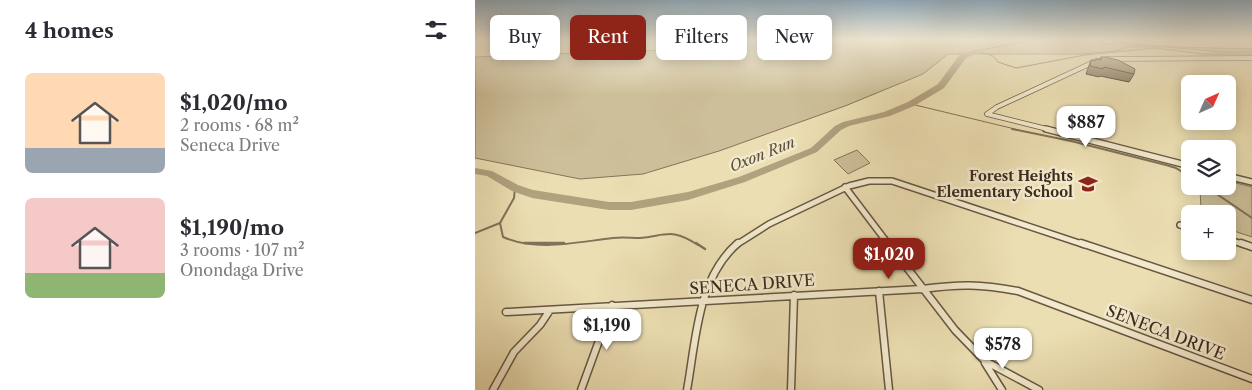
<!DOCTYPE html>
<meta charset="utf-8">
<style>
body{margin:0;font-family:"Libre Caslon Text",serif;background:#f2f2f3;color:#2b2b33;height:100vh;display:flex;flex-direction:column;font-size:19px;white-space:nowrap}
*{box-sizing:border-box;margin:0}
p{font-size:16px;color:#7c7c81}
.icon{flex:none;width:28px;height:28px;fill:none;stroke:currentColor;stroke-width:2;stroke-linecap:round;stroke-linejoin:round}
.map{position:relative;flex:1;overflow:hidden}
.side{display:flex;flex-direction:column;background:#fff;width:475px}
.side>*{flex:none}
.guide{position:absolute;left:15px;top:15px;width:475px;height:45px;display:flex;gap:10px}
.needle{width:32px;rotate:45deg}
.fabs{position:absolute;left:706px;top:75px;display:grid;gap:10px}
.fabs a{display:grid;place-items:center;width:55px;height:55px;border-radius:8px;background:#fff;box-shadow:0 2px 12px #0003;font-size:25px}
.price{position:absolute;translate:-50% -42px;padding:0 11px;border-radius:10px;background:#fff;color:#222;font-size:16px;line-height:32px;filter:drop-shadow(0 1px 2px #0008)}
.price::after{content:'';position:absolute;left:50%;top:30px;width:15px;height:11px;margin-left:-8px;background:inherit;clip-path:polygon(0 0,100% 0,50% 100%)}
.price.current{background:#8f2418;color:#fff}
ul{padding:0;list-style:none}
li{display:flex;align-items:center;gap:15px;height:125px;padding:0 25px}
li span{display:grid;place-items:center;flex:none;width:140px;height:100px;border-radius:8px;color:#555}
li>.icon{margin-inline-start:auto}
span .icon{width:60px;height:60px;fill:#fffc;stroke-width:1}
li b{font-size:21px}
h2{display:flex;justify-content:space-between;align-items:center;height:60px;padding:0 25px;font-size:21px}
.pill{padding:0 18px;border-radius:8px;background:#fff;box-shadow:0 2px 12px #0003;font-size:18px;line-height:45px}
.pill.current{background:#8f2418;color:#fff}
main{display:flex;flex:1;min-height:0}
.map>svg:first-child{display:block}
</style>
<main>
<section class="side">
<h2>4 homes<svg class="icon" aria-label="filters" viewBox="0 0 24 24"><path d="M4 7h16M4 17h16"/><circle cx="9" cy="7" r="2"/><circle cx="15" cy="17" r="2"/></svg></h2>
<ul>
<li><span style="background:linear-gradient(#ffd9b3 75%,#9aa5b1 0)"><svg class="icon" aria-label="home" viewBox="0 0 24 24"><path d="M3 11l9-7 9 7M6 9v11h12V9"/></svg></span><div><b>$1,020/mo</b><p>2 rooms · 68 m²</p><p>Seneca Drive</p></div></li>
<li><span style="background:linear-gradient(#f6c9c9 75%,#8fb573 0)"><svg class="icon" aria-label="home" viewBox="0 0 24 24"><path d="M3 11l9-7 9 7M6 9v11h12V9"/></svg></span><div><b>$1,190/mo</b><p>3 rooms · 107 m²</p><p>Onondaga Drive</p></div></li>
</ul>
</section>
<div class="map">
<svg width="777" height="390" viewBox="0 0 777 390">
<rect width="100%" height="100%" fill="#ebdeb2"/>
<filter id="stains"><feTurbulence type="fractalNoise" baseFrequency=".004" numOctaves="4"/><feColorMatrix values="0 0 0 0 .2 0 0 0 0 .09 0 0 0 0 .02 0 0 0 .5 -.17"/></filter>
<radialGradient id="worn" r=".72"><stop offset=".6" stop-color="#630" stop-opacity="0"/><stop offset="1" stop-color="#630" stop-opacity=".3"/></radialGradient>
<path fill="#cdbf99" stroke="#85745b" d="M239,40H629L625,44L641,43L640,40L656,44L702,47L777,49V52H745L691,47H653L641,51L606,54H473L448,74L370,106L244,151L168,174L105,179L0,158V57L99,53L119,43L117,49L118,53L189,50L227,53L229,50H225V48Z
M382,150L395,163L373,174L359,160Z
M753,181L777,187V237L753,229L752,214H719L726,208L725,190L720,186H752Z"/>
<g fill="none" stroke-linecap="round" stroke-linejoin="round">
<path stroke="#827158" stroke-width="1" d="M505,50L559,40
M504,51L518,56L523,62L541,68L610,55L680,48L729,54H777
M436,104L544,130"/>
<path stroke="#827158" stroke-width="2" d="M537,129L596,141L691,165L701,168L715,177
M730,186L777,218
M40,188L39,198L25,223L28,237C62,252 102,242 138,238C147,237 156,238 165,238C193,235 197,228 223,245
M0,233L25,223"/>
<path stroke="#827158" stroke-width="2.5" d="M49,243H89
M221,243L230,249"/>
<path fill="#b0a17f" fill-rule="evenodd" d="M504,49L506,50V52L491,58L469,88L439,106L415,116L374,126L366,130L342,152L270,182L213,200L156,210H134L57,198L37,191L12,176L0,174V168L17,171L43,185L58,190L134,202H156L213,192L264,177L336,148L360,126L368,122L409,112L433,102L463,84L485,54Z"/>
<g stroke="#685742" stroke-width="5.5">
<path id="street-far2" d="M632,59L777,58
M512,114L522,107L621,61
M512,114L576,130"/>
</g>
<g stroke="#685742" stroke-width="8">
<path id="street-far1" d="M571,129L715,166
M752,176L777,182
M370,187L414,245
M705,225L715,228
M752,239L770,245
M261,245L294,224L374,186L394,181H417L610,245"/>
</g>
<g stroke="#685742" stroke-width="9">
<path id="street" d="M413,243L480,330L510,361L564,390
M606,243L777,300
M766,243L777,247
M404,291L414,390
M31,312L447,289C485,284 505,284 543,291L777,379
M510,363L527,390
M18,390L39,352L65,325L75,310
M106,390L137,305
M212,390C221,341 222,278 263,243
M316,390L319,295"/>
</g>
<use href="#street-far2" stroke="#f2eacd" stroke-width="4"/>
<use href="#street-far1" stroke="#f2eacd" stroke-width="5"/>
<use href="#street" stroke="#f2eacd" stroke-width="6"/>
</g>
<path fill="#82755b" stroke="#3d2a1d" d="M626,57L659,74L654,82L625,76L624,77L611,74L616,60L620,61L621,59H625Z"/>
<path fill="#97886a" stroke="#3d2a1d" d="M626,57H630L643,60L660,69L659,74L629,67L628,69L615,66L616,60L620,61L621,59L626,60Z"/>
<linearGradient id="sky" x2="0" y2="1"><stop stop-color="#91acbe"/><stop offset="0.42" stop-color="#f6f0dc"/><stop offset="1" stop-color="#f6f0dc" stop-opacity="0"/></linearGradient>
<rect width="777" height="95" fill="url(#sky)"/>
<defs>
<g id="school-bare" transform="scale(1.5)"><path d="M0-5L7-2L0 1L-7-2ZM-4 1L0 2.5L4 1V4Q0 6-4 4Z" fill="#8f2418" stroke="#f2eacd" stroke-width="2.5" paint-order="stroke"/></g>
</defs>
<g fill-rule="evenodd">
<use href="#school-bare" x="613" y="184"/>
</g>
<g text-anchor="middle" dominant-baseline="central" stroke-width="5" stroke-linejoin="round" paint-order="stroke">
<g font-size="14" font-weight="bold" fill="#3d2a1d" stroke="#f2eacd" text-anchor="end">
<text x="598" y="176">Forest Heights<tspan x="598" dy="16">Elementary School</tspan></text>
</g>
<g font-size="15" font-style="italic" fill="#604e3a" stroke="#f2eacd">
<text transform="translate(287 154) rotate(-22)">Oxon Run</text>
</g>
<g font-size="16" fill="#3d2a1d" stroke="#f2eacd">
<text transform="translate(277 284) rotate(-4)">SENECA DRIVE</text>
<text transform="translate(691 332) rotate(21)">SENECA DRIVE</text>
</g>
</g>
<rect width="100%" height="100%" filter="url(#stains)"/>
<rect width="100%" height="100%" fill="url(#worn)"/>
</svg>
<div class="fabs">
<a><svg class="needle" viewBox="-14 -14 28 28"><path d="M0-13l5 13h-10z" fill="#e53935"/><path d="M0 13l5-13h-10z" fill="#7c7c81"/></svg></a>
<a><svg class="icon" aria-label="layers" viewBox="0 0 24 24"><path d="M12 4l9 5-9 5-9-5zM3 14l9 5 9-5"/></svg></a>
<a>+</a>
</div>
<b class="price" style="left:611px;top:148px">$887</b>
<b class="price current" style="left:414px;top:280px">$1,020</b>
<b class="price" style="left:132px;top:351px">$1,190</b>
<b class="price" style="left:528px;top:370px">$578</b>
<div class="guide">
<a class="pill">Buy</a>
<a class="pill current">Rent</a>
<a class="pill">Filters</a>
<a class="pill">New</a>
</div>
</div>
</main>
